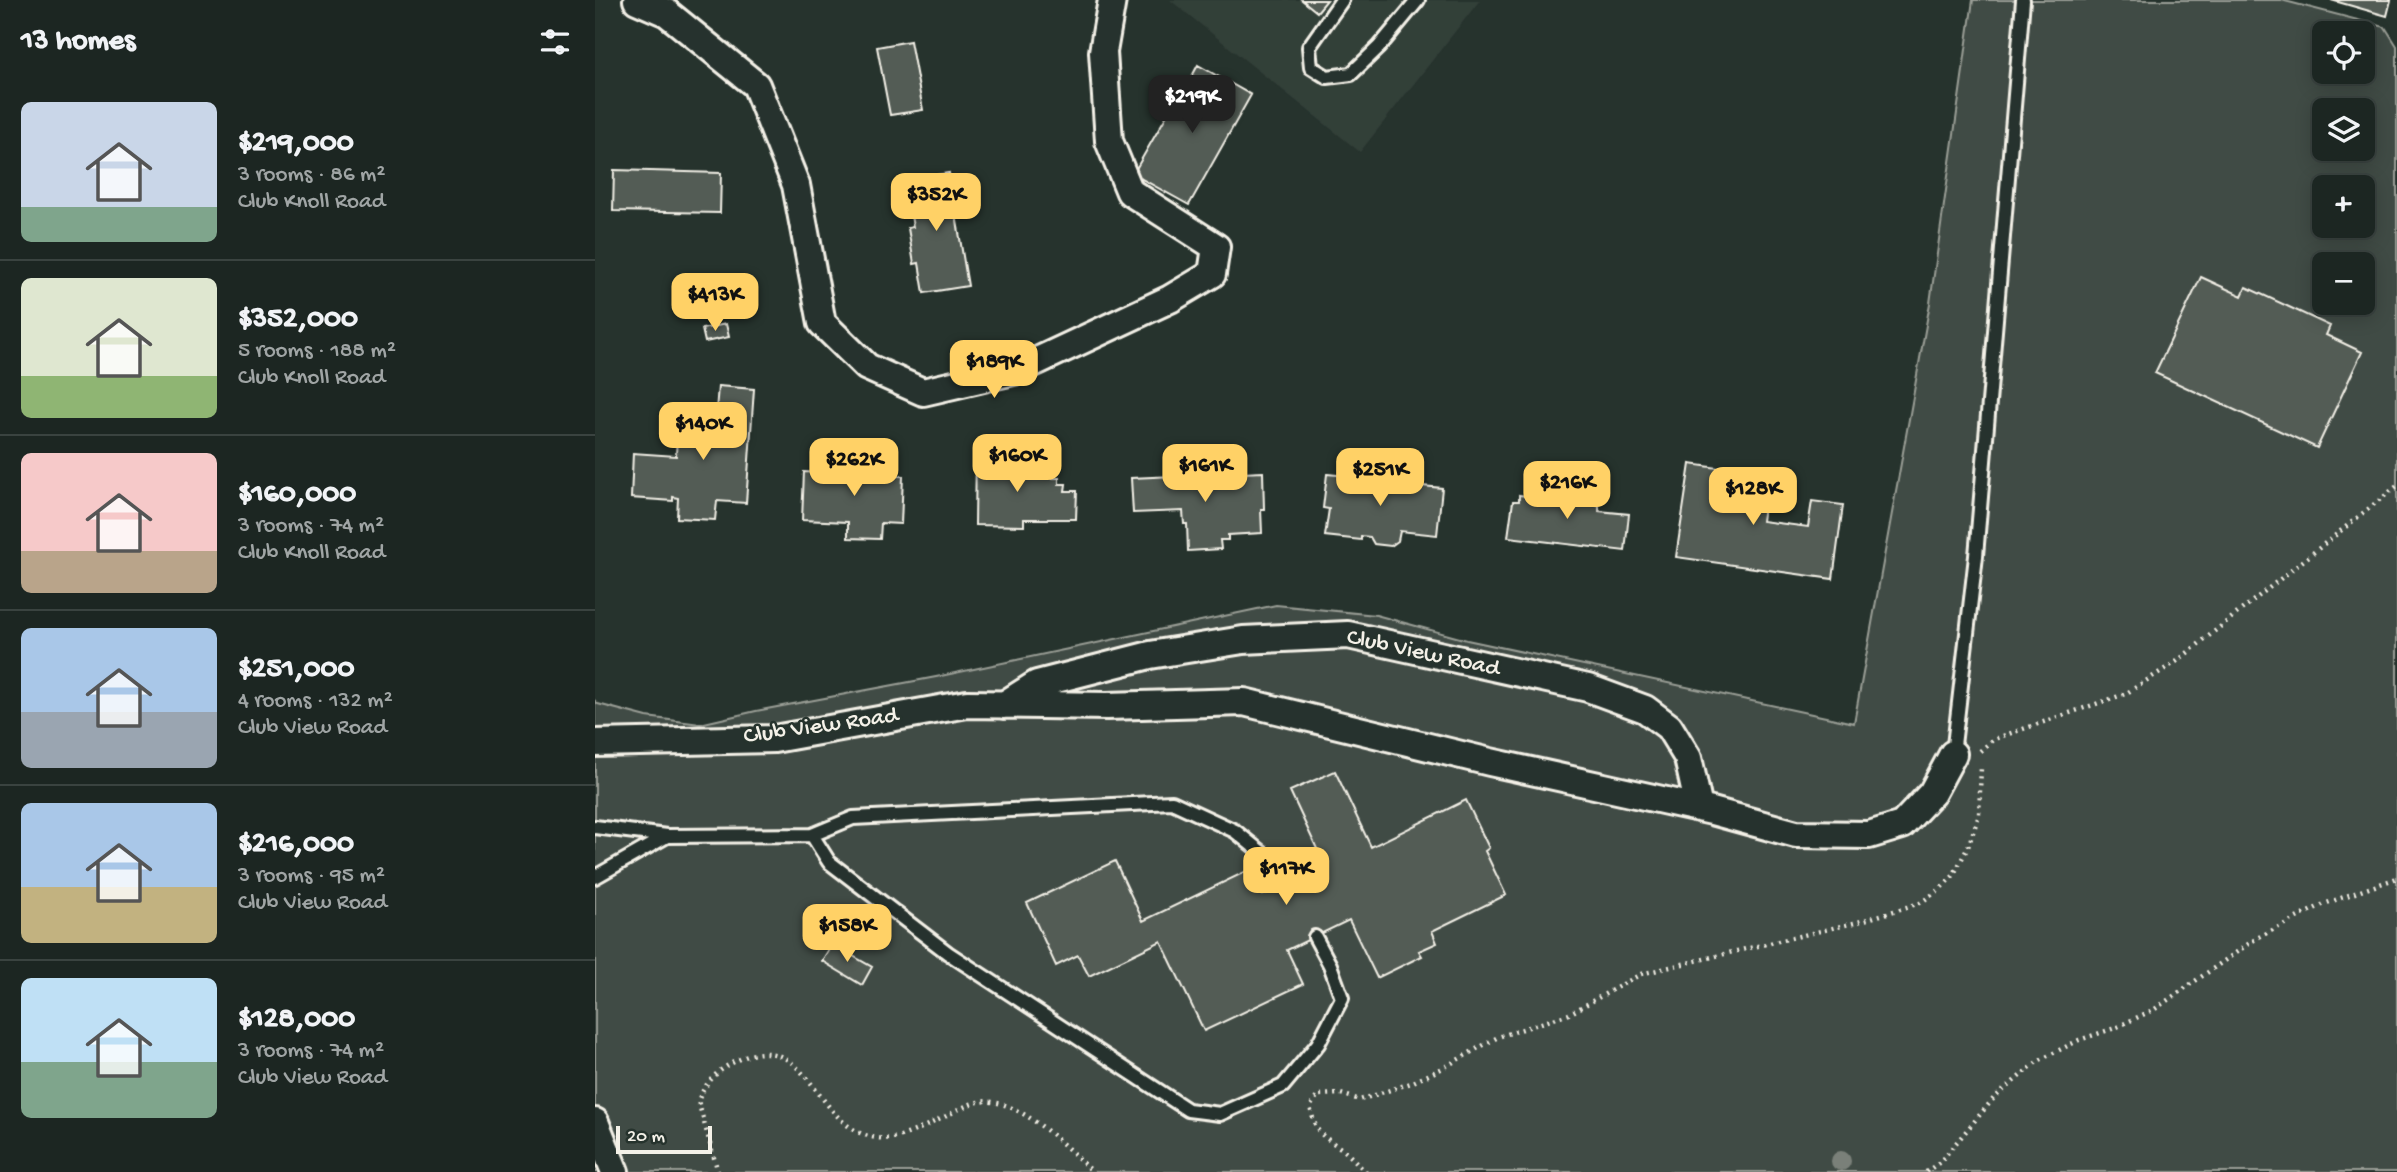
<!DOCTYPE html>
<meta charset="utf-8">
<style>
body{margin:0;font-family:"Gochi Hand",sans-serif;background:#252e2a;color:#f1f3f6;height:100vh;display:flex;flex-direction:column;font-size:26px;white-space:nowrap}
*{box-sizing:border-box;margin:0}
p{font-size:23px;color:#a0a5a5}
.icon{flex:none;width:38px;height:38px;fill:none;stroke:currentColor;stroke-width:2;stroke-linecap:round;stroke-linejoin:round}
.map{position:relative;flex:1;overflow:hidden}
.drawer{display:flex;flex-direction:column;background:#1c2622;width:595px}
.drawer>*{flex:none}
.tools{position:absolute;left:1717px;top:21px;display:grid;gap:14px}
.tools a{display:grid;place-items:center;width:63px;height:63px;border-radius:10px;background:#1c2622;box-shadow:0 4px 18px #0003,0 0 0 2px #3a4340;font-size:35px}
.scale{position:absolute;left:21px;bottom:18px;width:96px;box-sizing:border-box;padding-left:7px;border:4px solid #f4f1e8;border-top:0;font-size:19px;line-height:24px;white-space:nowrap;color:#f4f1e8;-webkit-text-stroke:5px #26332d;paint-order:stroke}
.price{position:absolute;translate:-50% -60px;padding:0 16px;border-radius:14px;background:#ffd166;color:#111;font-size:23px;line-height:46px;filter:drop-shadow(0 2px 4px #0008)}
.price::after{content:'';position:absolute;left:50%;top:42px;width:21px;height:16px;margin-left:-10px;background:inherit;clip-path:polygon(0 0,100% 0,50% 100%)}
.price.on{background:#222;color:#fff}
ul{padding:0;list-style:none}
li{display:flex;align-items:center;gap:21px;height:175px;padding:0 21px}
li+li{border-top:2px solid #3a4340}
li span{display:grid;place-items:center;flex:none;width:196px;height:140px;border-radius:10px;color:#555}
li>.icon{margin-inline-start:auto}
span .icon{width:84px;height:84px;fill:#fffc;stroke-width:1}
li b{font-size:30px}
h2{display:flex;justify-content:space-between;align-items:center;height:84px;padding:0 21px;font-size:30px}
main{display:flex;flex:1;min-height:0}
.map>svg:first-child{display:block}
</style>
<main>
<section class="drawer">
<h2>13 homes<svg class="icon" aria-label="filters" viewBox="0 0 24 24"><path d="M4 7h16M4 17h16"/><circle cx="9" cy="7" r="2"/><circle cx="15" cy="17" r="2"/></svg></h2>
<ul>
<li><span style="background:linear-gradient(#c9d6e8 75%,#7fa58c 0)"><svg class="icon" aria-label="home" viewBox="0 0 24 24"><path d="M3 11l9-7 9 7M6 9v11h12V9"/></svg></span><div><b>$219,000</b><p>3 rooms · 86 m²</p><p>Club Knoll Road</p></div></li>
<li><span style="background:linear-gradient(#dfe7d0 70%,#8fb573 0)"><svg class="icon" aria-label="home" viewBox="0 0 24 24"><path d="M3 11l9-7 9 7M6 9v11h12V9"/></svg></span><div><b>$352,000</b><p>5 rooms · 188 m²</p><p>Club Knoll Road</p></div></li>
<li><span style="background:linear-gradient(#f6c9c9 70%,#b9a48a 0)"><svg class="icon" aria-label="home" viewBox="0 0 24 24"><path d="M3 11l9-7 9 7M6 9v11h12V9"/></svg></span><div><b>$160,000</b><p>3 rooms · 74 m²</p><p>Club Knoll Road</p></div></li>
<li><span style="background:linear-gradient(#a9c7e8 60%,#9aa5b1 0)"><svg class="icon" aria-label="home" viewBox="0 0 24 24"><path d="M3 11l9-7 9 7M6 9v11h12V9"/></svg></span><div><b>$251,000</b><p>4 rooms · 132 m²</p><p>Club View Road</p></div></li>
<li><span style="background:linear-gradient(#a9c7e8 60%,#c2b280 0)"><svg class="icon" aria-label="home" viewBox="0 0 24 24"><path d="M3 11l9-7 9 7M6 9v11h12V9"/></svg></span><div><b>$216,000</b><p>3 rooms · 95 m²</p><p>Club View Road</p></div></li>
<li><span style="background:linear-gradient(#bfe0f5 60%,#7fa58c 0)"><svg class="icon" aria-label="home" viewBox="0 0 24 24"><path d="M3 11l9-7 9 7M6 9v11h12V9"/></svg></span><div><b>$128,000</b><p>3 rooms · 74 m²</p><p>Club View Road</p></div></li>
</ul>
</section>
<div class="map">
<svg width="1802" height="1172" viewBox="0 0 1802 1172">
<rect width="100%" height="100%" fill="#26332d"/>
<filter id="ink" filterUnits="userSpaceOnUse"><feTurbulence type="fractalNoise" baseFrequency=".0143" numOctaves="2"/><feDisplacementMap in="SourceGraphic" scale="14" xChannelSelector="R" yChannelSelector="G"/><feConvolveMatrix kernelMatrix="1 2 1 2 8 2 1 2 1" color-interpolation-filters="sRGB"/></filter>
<g filter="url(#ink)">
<path fill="#333f39" d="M575,0H885L765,152Z"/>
<path fill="#414b45" stroke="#9a9e96" stroke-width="2" fill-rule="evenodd" d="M1378,0H1686L1790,27L1802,46V1172H0V701L3,704L52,717L105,724L161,711L341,677L681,605L781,615L872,640L1259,723L1335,303ZM1729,33H1768V72H1729ZM1729,110H1768V149H1729ZM1729,187H1768V226H1729ZM1729,264H1768V303H1729Z"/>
<path fill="#525c55" stroke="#f4f1e8" stroke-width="2" d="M707,0H732L722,12Z
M1736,0H1796L1792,16Z
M315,41L328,110L295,115L282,47Z
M603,65L656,95L594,205L538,174L584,94L587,95Z
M19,170L126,173L125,213L18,211Z
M354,173L373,286L329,293L324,263L319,264L313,228L318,227L310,180Z
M1606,277L1647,296L1651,287L1735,326L1731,335L1767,352L1722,448L1560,373Z
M131,324L134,337L110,342L107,329Z
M123,386L159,389L151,503L122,501L120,520L82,518L83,498L78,497V501L36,498L38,453L81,456L82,434L119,436Z
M381,450H414V478H464V484H471L470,491H482L481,519H429V526L380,525Z
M252,451L276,452L275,475L308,476L306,524L286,523L285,539L253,538V522L207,520L209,472L251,474Z
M1095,464L1173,475L1167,521L1213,527L1217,501L1248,505L1238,579L1081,557Z
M668,472L669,509H666L667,533L633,535V540H625L626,549L593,551L592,524H589L588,511L538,513L536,478Z
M732,474L795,480V475L818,477L817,485L847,488L842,535L805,531L803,541L796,546L779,544L775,537L766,536V540L730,536L734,509L728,508Z
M946,488L988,493L986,503L1004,505V511L1034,514L1030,551L913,537L918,501H924V495L944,498Z
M740,771L776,847L871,800L894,848L890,851L911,895L837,931L842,943L824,951L827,956L782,978L754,920L692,950L708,984L609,1031L566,941L494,976L483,955L461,966L432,903L520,861L548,921L656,869L668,895L730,866L695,791Z
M237,944L277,967L267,985L227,961Z"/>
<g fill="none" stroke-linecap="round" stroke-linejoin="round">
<g stroke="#f4f1e8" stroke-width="18">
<path id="service" d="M747,0L714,47L716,67L732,77L756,74L784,47L823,0
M1358,754L1381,556L1428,0
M0,827L72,836L0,877
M72,836L217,835
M691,884L667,853L640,831L577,802L258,818L217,835L234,862L353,953L593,1110L625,1114L688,1086L723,1044L747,998L735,965L720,937"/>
</g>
<g stroke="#f4f1e8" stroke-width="32">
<path id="minor" d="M42,0L72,13L161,85L201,185L227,323L272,367L328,392L423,370L575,299L617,274L621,247L535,192L514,141L508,52L517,0
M409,705L442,684L555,655L648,640L753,635L993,688L1050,709L1074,727L1093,758L1104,808
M0,743L179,739L372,704L512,706L649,702L895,762L1117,811L1201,834L1274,835L1307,825L1337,793L1358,754
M0,1122L20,1172"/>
</g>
<path stroke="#f4f1e8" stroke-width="4.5" stroke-dasharray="2 5" stroke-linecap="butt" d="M1385,751L1399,739L1530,694L1581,662L1802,486
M123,1172L103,1101C111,1081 124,1069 143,1060C215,1025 219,1131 283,1138C302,1141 322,1130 339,1122C351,1117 371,1104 383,1102C422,1095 472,1148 498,1172
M771,1172C763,1164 755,1155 747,1149C724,1133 722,1135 715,1107L723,1095L746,1094L765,1100L816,1083L848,1068L903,1037L974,1014L1046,974L1263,922L1325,903L1344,890L1358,876L1373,847L1384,815L1386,767
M1331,1172L1345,1162L1399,1098L1443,1061L1484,1040L1520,1028L1560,1009L1662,938L1729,904L1802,878"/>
<use href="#service" stroke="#26332d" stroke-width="12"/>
<use href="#minor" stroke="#26332d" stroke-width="26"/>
</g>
<circle fill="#7a8079" cx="1246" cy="1161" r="10"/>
</g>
<g text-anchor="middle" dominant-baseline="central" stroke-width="5" stroke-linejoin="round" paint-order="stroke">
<g font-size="24" fill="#f4f1e8" stroke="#26332d">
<text transform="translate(828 654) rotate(12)">Club View Road</text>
<text transform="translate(226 727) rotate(-8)">Club View Road</text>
</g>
</g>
</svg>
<div class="tools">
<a><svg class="icon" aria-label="locate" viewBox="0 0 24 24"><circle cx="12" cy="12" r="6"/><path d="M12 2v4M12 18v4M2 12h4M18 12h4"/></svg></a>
<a><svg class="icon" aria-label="layers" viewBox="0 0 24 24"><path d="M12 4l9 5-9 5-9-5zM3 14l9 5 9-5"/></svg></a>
<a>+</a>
<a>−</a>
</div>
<div class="scale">20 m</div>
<b class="price on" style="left:597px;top:135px">$219K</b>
<b class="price" style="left:341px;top:233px">$352K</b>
<b class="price" style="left:120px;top:333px">$413K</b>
<b class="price" style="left:399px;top:400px">$189K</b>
<b class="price" style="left:108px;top:462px">$140K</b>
<b class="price" style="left:422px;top:494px">$160K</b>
<b class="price" style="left:259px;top:498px">$262K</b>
<b class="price" style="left:610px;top:504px">$161K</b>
<b class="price" style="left:785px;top:508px">$251K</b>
<b class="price" style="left:972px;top:521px">$216K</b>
<b class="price" style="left:1158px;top:527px">$128K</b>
<b class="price" style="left:691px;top:907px">$117K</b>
<b class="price" style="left:252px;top:964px">$158K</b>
</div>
</main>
